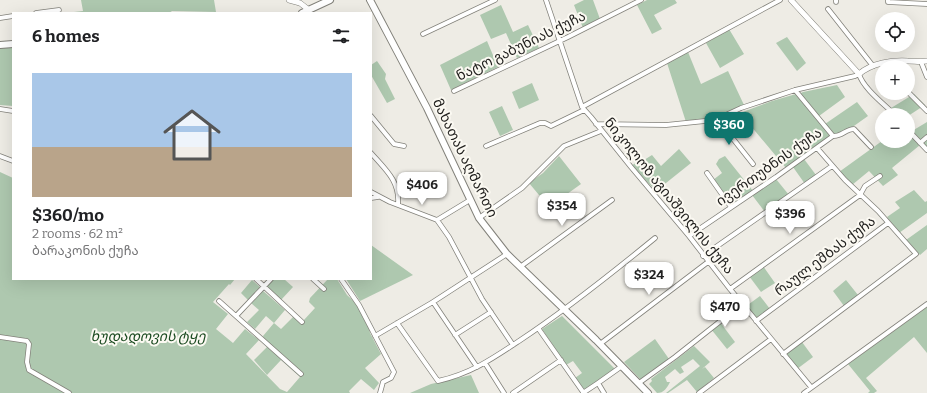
<!DOCTYPE html>
<meta charset="utf-8">
<style>
body{margin:0;font-family:Bitter,"Noto Sans Georgian",serif;background:#f2f2f2;color:#202124;height:100vh;display:flex;flex-direction:column;font-size:15px;white-space:nowrap}
*{box-sizing:border-box;margin:0}
p{font-size:13px;color:#757577}
.icon{flex:none;width:22px;height:22px;fill:none;stroke:currentColor;stroke-width:2;stroke-linecap:round;stroke-linejoin:round}
.map{position:relative;flex:1;overflow:hidden}
.side{position:absolute;left:12px;top:12px;width:360px;height:268px;display:flex;flex-direction:column;background:#fff;border-radius:0px;box-shadow:0 4px 16px #0002}
.side>*{flex:none}
.fabs{position:absolute;left:875px;top:12px;display:grid;gap:8px}
.fabs a{display:grid;place-items:center;width:40px;height:40px;border-radius:50%;background:#fff;box-shadow:0 4px 16px #0002;font-size:20px}
.price{position:absolute;translate:-50% -34px;padding:0 9px;border-radius:8px;background:#fff;color:#222;font-size:13px;line-height:26px;filter:drop-shadow(0 1px 2px #0008)}
.price::after{content:'';position:absolute;left:50%;top:24px;width:12px;height:9px;margin-left:-6px;background:inherit;clip-path:polygon(0 0,100% 0,50% 100%)}
.price.selected{background:#0f766e;color:#fff}
ul{padding:0;list-style:none}
li{display:grid;align-content:center;gap:8px;height:212px;padding:0 20px}
li span{display:grid;place-items:center;height:124px;border-radius:0px;color:#555}
li>.icon{margin-inline-start:auto}
span .icon{width:72px;height:72px;fill:#fffc;stroke-width:1}
li b{font-size:17px}
h2{display:flex;justify-content:space-between;align-items:center;height:48px;padding:0 20px;font-size:17px}
.map>svg:first-child{display:block}
</style>
<div class="map">
<svg width="927" height="393" viewBox="0 0 927 393">
<rect width="100%" height="100%" fill="#eeece5"/>
<path fill="#aec8af" d="M81,0H214L216,12L172,11L169,13H65L83,11Z
M584,0H593L600,19L583,28L574,5Z
M647,0H675L677,3L654,15L662,29L652,34L637,5Z
M501,5L513,32L528,25L539,48L517,58L506,33L491,39L480,15Z
M729,29L744,54L720,68L706,43Z
M787,37L806,63L797,71L776,43Z
M487,41L498,67L451,90L440,65Z
M13,44V106L0,105V46Z
M688,52L701,84L728,71L744,105L716,119L686,122L667,63Z
M377,61L386,74L385,79L395,99L387,103L371,75V65Z
M532,83L539,100L519,109L512,92Z
M837,85L845,97L819,116L801,96V93L803,92Z
M796,94L830,136L786,168L740,113L772,101Z
M914,94L925,105L908,116V115H897L891,108Z
M857,102L868,116L837,138L825,124Z
M502,106L513,130L500,136L489,112Z
M927,122V147L912,131Z
M908,132L920,145L892,168L898,175L883,186L869,171L852,185L839,172L882,141H908Z
M679,149L691,163L656,191L631,166L643,158L644,160L652,155L661,166Z
M559,156L581,184L549,207L529,183L543,173Z
M725,156L753,191L731,205L713,180L722,173L716,164L719,159Z
M804,159L816,175L805,184L793,167Z
M0,172L13,178V279H235L230,285L229,284L213,302L228,314L216,329L233,343L245,329L259,340L246,354L280,389L287,392L300,377L281,360L267,375L254,360L267,347L263,336L274,323L281,329L293,317L303,321L315,308L309,302L310,298L328,279H337L347,295L359,306L368,322L370,333L381,354L365,368L379,383L374,390L361,379L349,391L350,393H0Z
M776,179L789,195L765,212L752,195Z
M914,190L925,202L927,201V213L899,233L887,217L900,208L895,202Z
M927,225V249L920,255L906,240Z
M371,245L413,275L360,301L346,279H371Z
M763,266L775,283L761,292L749,276Z
M273,279H284L293,287L281,300L265,287Z
M252,280L260,287L248,300L241,293Z
M846,280L858,295L844,306L833,291Z
M262,290L285,310L274,323L266,316L255,329L247,322L259,310L251,303Z
M760,296L770,309L756,320L745,307Z
M927,307V353L914,337L866,378L877,391L874,393H868L870,391L848,364Z
M562,316L615,369L584,390L575,378L582,373L573,361L566,365L542,329Z
M720,322L735,342L727,349L711,329Z
M655,339L669,359L641,380L624,362Z
M802,342L813,357L797,369L786,354Z
M694,346L710,362L702,369L705,367L714,378L697,392L687,380L668,393H666L700,366L693,359L681,367L684,372L680,374L675,369L665,377L667,382H670C667,388 664,393 657,393L649,384L652,381L651,379Z
M471,375L479,393H410L431,384Z"/>
<g fill="none" stroke-linecap="round" stroke-linejoin="round">
<g stroke="#82817a" stroke-width="5.5">
<path id="minor" d="M546,0L582,107L591,117L631,167L689,236L730,289L811,387
M888,0V2L927,4
M836,2V0
M828,9L873,66
M36,13L59,10
M0,18L13,16
M423,34L495,0
M921,62L927,77
M454,91L568,37L641,0
M908,92L927,111
M582,107L780,0
M0,109L13,111
M371,116L394,144L404,146
M721,118L730,135L753,164
M596,124L666,125L715,120L741,108L795,90L855,76L859,74C863,88 884,104 895,115
M908,130L927,150
M833,136C841,137 846,129 854,129L871,147
M920,143L927,137
M486,146L540,123H545L551,126L584,110
M371,153C385,169 400,181 398,204
M0,156L13,161
M707,173L731,207
M371,192L390,202L437,220L470,200
M371,198L378,197
M479,218L522,188L564,146L601,131
M437,220L449,237L482,299L513,345
M689,236L776,177L833,136L795,90
M703,256L832,166
M520,267L612,200
M256,279L302,322
M313,279L324,289
M341,279L359,305L394,372L391,378L383,382L380,393
M730,289L860,195L865,186L880,176
M219,301L301,374
M433,302L477,367
M236,316L271,279
M756,321L888,223
M397,323L438,381C470,374 492,359 519,341C566,310 611,274 655,238
M538,328L583,392
M455,335L491,312
M375,336L433,302L507,254
M0,337L27,341L29,344L27,362L29,370L69,393
M600,344L708,262
M783,354L916,254L878,211L845,180L817,148
M485,363L504,393
M639,383L675,357L742,304
M513,393L561,360
M583,393L598,383
M604,393L598,383L622,366
M699,393L771,339
M804,393L927,304"/>
</g>
<g stroke="#82817a" stroke-width="6">
<path id="tertiary" d="M289,0L300,3L309,10
M791,0L859,74C872,63 892,60 908,61C915,61 920,62 927,61"/>
</g>
<g stroke="#82817a" stroke-width="8">
<path id="secondary" d="M370,0L427,108L479,218L507,254L596,340L648,393
M302,13L330,0
M0,45L13,44"/>
</g>
<use href="#minor" stroke="#fff" stroke-width="4"/>
<use href="#tertiary" stroke="#fff" stroke-width="5"/>
<use href="#secondary" stroke="#fff" stroke-width="6"/>
</g>
<g text-anchor="middle" dominant-baseline="central" stroke-width="4" stroke-linejoin="round" paint-order="stroke">
<g font-size="14" fill="#1f1e1c" stroke="#fbf9f2">
<text transform="translate(521 46) rotate(-26)">ნატო გაბუნიას ქუჩა</text>
<text transform="translate(465 158) rotate(64)">მახათას აღმართი</text>
<text transform="translate(769 167) rotate(-35)">ივერთუბნის ქუჩა</text>
<text transform="translate(669 196) rotate(51)">ნიკოლოზ აგიაშვილის ქუჩა</text>
<text transform="translate(825 256) rotate(-37)">რაულ ეშბას ქუჩა</text>
</g>
<g font-size="14" font-style="italic" fill="#1a4a20" stroke="#fbf9f2">
<text x="148" y="336">ხუდადოვის ტყე</text>
</g>
</g>
</svg>
<div class="fabs">
<a><svg class="icon" aria-label="locate" viewBox="0 0 24 24"><circle cx="12" cy="12" r="6"/><path d="M12 2v4M12 18v4M2 12h4M18 12h4"/></svg></a>
<a>+</a>
<a>−</a>
</div>
<b class="price selected" style="left:729px;top:146px">$360</b>
<b class="price" style="left:422px;top:206px">$406</b>
<b class="price" style="left:562px;top:227px">$354</b>
<b class="price" style="left:790px;top:235px">$396</b>
<b class="price" style="left:649px;top:296px">$324</b>
<b class="price" style="left:725px;top:328px">$470</b>
<section class="side">
<h2>6 homes<svg class="icon" aria-label="filters" viewBox="0 0 24 24"><path d="M4 7h16M4 17h16"/><circle cx="9" cy="7" r="2"/><circle cx="15" cy="17" r="2"/></svg></h2>
<ul>
<li><span style="background:linear-gradient(#a9c7e8 60%,#b9a48a 0)"><svg class="icon" aria-label="home" viewBox="0 0 24 24"><path d="M3 11l9-7 9 7M6 9v11h12V9"/></svg></span><div><b>$360/mo</b><p>2 rooms · 62 m²</p><p>ბარაკონის ქუჩა</p></div></li>
</ul>
</section>
</div>
